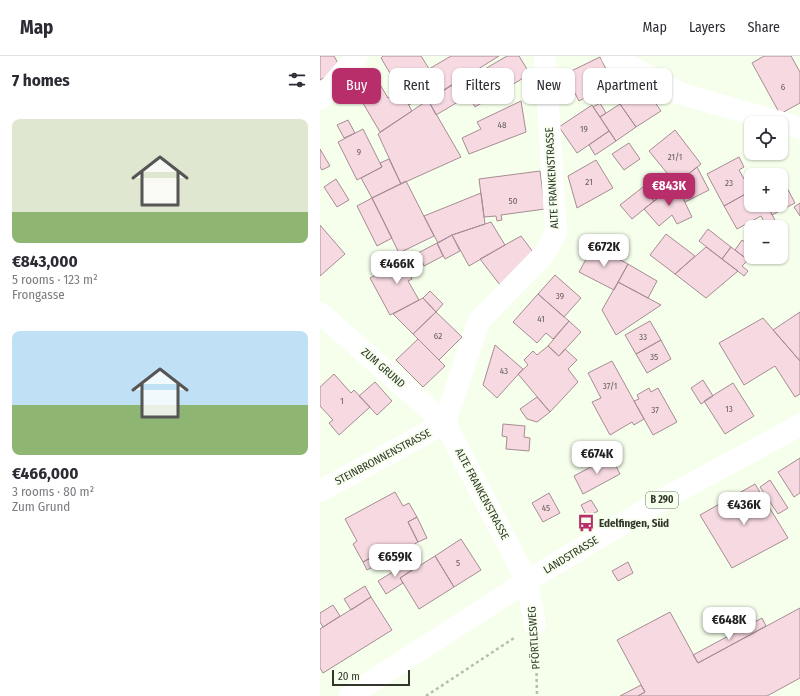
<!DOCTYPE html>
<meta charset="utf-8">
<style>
body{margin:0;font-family:"Fira Sans Condensed",sans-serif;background:#f2f2f3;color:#2b2b33;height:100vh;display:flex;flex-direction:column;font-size:15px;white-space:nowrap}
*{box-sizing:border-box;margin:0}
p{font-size:13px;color:#7c7c81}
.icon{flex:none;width:22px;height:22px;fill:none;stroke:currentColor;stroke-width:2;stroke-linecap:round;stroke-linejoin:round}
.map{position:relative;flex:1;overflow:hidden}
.side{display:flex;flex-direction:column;background:#fff;width:320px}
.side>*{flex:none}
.hud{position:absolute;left:12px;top:12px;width:380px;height:36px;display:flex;gap:8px}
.controls{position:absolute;left:424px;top:60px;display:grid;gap:8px}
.controls a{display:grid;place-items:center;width:44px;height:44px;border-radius:8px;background:#fff;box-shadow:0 1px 3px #0004;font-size:20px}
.scale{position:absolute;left:12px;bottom:10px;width:78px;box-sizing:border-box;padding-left:4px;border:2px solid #31362c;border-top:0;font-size:11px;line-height:14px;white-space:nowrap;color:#31362c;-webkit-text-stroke:3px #f5ffeb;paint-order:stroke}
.price{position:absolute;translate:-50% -34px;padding:0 9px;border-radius:8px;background:#fff;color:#222;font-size:13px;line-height:26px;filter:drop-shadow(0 1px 2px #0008)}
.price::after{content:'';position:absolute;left:50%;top:24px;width:12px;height:9px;margin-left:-6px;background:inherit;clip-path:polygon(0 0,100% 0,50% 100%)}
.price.current{background:#b72e6b;color:#fff}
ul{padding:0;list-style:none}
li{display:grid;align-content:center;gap:8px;height:212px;padding:0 12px}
li span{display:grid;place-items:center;height:124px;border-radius:8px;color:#555}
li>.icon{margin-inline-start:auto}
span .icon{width:72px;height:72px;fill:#fffc;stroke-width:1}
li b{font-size:17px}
h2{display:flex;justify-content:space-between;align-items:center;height:48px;padding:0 12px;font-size:17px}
.tag{padding:0 14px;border-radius:8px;background:#fff;box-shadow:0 1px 3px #0004;font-size:14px;line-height:36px}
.tag.current{background:#b72e6b;color:#fff}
header{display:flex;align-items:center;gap:24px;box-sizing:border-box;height:56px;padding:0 20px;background:#fff;border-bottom:1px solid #e1e1e2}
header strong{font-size:19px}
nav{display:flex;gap:22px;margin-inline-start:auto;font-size:14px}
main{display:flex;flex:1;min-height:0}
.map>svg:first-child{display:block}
</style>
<header>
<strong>Map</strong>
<nav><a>Map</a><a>Layers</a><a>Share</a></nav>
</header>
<main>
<section class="side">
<h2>7 homes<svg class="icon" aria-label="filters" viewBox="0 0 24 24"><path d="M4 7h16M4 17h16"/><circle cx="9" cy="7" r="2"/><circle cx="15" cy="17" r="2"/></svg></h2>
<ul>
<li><span style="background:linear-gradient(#dfe7d0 75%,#8fb573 0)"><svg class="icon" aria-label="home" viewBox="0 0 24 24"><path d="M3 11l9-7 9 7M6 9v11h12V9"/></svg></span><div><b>€843,000</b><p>5 rooms · 123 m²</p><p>Frongasse</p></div></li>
<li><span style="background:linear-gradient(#bfe0f5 60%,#8fb573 0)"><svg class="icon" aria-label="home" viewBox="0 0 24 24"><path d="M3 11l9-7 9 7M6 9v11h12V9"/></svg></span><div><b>€466,000</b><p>3 rooms · 80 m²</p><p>Zum Grund</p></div></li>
</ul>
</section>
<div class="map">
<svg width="480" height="640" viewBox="0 0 480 640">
<rect width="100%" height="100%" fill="#f5ffeb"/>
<path fill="#f6d9e1" stroke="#a78c94" d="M0,0H14L21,13L0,24Z
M63,0H101L120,30L89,49L61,2Z
M131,0H179L123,35L109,13Z
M187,0H199L210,18L155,51L141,27Z
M444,0H471L480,16V47L460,58L432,7Z
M280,1L293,27L259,45L245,18Z
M52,15L68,42L80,34L92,55L60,76L31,27Z
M139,24L148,40L116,59L108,44Z
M321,26L341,55L316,71L300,48L302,39Z
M288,30L291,37L272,47L269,40Z
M108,44L141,101L81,128L58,78Z
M201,45L206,76L149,98L142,82L161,73L157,66Z
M280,47L286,57L280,61L273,51Z
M300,48L316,71L296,85L280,61Z
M272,49L289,75L257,97L239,71Z
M28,64L35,77L24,82L17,69Z
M43,73L62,111L37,124L18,86Z
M355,74L381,108L356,128L329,95Z
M289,75L296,85L275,99L269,89Z
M309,87L320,103L304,114L292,98Z
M0,93L10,110L2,114L0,111Z
M419,101L424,111L419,114L431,135L404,150L387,118Z
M69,103L81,128L52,142L41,122L62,111L60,107Z
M276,104L293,132L257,152L248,120Z
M377,111L389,134L365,146L356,128Z
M220,115L225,153L181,159L182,164L177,165L176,160L164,161L159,123Z
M346,117L356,128L334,145L325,133Z
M16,123L29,144L17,151L4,131Z
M463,124L475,147L452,159L447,149H461V125Z
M86,125L114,180L79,197L52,142Z
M356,128L372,161L357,168L352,159L339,170L324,153Z
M323,131L334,145L312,163L300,149Z
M431,135V149H447L457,168L447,171L441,160L417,173L404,150Z
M161,137L165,168L132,179L118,187L104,160Z
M52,142L72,182L57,190L37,150Z
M480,147V160L474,151Z
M171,166L185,189L149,210L132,179Z
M0,169L25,198L0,220Z
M388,173L411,191L402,203L379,185Z
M346,178L375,200L355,218L330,199Z
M132,179L140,195L125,203L117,187Z
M201,180L216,200L180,229L160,203Z
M422,184L431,191V201H435L431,206L415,194Z
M117,187L123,200L104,210L98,197Z
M274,189L308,208L294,234L259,216Z
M386,191L418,215L386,242L355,218Z
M411,191L428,204L422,210L428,215L424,220L402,203Z
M98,197L103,208L89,216L92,223L88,225L99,244L70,259L50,222Z
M308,208L337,225L328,242L298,226Z
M235,219L261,242L244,261L218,238Z
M298,226L341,249L296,279L282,254Z
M110,235L123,248L116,256L103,242Z
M218,238L249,265L233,283L226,277L217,287L193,266Z
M103,242L116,256L93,278L73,258Z
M116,256L142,281L119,304L93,278Z
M480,256V305L453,274Z
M443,262L480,305V338L475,341L455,310L424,329L399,287Z
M249,265L261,276L239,300L228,290Z
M330,265L341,284L316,298L305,279Z
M98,283L125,310L103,331L76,304Z
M341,284L351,303L327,317L316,298Z
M175,289L203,313L177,342L163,329Z
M228,290L239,300L245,293L257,304L248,313L258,326L230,356L198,318L208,309L204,304L213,295L217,299Z
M292,305L324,363L314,369L312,366L290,379L272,346L281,342L268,317Z
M14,318L31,337L34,334L50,351L19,379L9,367L13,364L0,350V331Z
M383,324L393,340L381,348L371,332Z
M55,326L72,345L57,359L39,340Z
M413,327L434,360L405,378L384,345Z
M329,332L331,336L338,332L357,366L333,379L314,345L319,343L317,339Z
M217,341L230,356L217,366L207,363L200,353Z
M183,368L205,370L204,381L210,382L209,395L186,393L187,381L182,380Z
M291,400L300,418L263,438L254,420Z
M480,402V437L474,441L458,416Z
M450,424L468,452L458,458L440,431Z
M435,428L468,482L412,512L380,459Z
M75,436L83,450L89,447L97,461L88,466L98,486L74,500L69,492L43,506L33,488L37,485L25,463Z
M229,437L240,457L223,466L212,447Z
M271,444L278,455L267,461L261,449Z
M97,461L107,482L98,486L88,466Z
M141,483L161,514L134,531L115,500Z
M69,492L74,500L47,514L43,506Z
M115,500L134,531L99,553L80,522Z
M91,505L95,512L80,522L83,527L66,538L58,525Z
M308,506L313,517L298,525L292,515Z
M45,530L51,541L31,554L24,543Z
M51,541L72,574L3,617L0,612V573Z
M13,549L20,560L3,571L0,566V557Z
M480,552V622L447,640H318L325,636L297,584L350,556L378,607Z
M442,562L446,570L378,607L373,599Z
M321,629L325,636L318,640H300Z"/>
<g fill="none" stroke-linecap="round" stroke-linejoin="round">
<path stroke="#b6bead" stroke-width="2.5" stroke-dasharray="3 3" stroke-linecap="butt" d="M216,593L217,640
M106,640L194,582"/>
<path stroke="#fff" stroke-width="22" d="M292,0L359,37L480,72
M0,43L37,0
M0,257L125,367L207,525L215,569
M125,367L159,265L225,197L236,176L225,0
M0,435L125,367"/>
<path stroke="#fff" stroke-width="22" d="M29,640L207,525L342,444L480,369"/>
</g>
<defs>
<g id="bus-bare" transform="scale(1.38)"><path d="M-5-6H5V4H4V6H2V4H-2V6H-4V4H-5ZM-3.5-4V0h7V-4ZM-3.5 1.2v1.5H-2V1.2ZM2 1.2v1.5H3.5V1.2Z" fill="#b72e6b" stroke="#f5ffeb" stroke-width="2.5" paint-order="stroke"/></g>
</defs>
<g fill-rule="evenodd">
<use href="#bus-bare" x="266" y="467"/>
</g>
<g text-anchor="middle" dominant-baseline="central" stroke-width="3.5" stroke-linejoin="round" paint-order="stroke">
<g font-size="9" fill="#625f59">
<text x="463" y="31">6</text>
<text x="182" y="69">48</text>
<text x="264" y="73">19</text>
<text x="39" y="96">9</text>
<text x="355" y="101">21/1</text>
<text x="269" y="126">21</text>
<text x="409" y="127">23</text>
<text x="193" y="145">50</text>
<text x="240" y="240">39</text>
<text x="221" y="263">41</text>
<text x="118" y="280">62</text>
<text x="323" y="281">33</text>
<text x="334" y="301">35</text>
<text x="184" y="315">43</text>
<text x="290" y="330">37/1</text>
<text x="22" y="345">1</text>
<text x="409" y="353">13</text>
<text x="335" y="354">37</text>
<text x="226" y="452">45</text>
<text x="138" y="507">5</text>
</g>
<rect fill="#f5ffeb" stroke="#6c7265" stroke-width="1" x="326" y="436" width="32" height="16" rx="3"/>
<g font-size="10" font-weight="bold" fill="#31362c">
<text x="342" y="444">B 290</text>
</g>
<g font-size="11" fill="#31362c" stroke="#f5ffeb">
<text transform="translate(232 122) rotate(-93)">ALTE FRANKENSTRASSE</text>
<text transform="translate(63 312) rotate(41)">ZUM GRUND</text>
<text transform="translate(63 401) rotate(-28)">STEINBRONNENSTRASSE</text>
<text transform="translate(162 438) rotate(62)">ALTE FRANKENSTRASSE</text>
<text transform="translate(251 499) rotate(-31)">LANDSTRASSE</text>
<text transform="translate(214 582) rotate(-94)">PFÖRTLESWEG</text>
</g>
<g font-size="11" font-weight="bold" fill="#31362c" stroke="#f5ffeb" text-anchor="start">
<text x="279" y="467">Edelfingen, Süd</text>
</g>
</g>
</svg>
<div class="controls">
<a><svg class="icon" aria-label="locate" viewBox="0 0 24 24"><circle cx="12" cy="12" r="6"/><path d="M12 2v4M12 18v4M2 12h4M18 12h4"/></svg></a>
<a>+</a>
<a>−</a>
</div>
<div class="scale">20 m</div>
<b class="price current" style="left:349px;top:151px">€843K</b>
<b class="price" style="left:284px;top:212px">€672K</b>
<b class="price" style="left:77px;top:229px">€466K</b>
<b class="price" style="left:277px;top:419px">€674K</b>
<b class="price" style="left:424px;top:470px">€436K</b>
<b class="price" style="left:75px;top:522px">€659K</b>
<b class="price" style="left:409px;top:585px">€648K</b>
<div class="hud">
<a class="tag current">Buy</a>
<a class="tag">Rent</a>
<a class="tag">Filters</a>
<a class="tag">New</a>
<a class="tag">Apartment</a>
</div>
</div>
</main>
